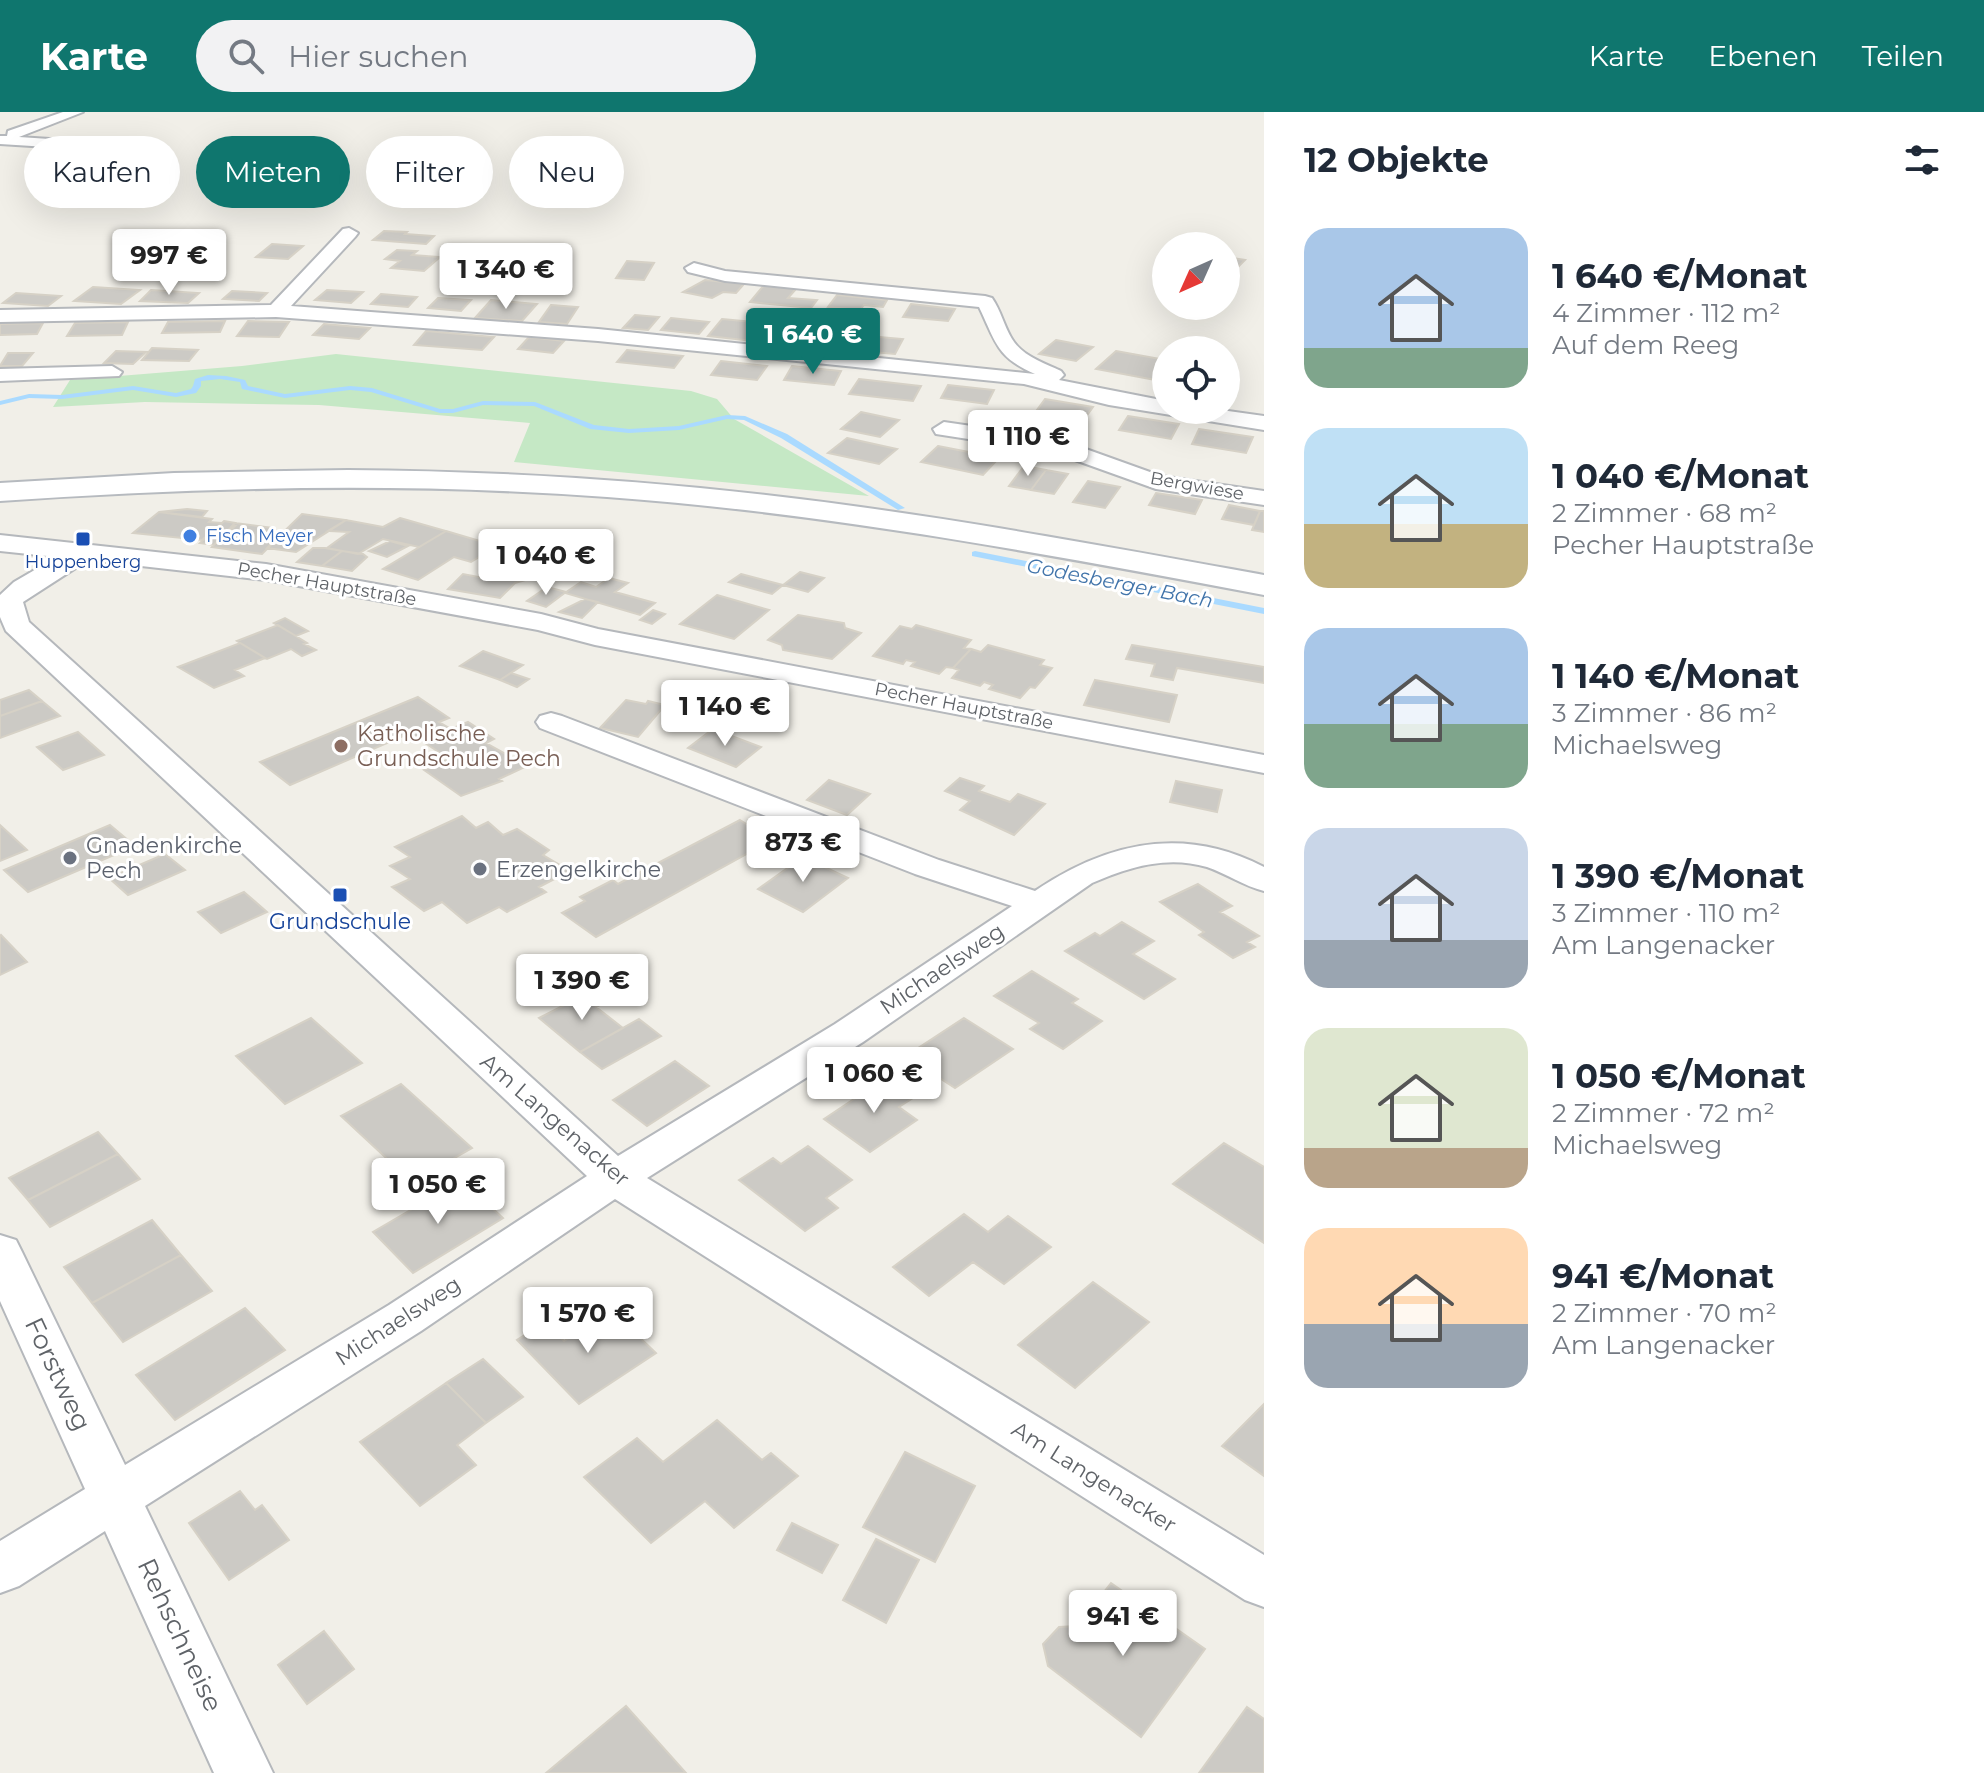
<!DOCTYPE html>
<html lang="de">
<meta charset="utf-8">
<style>
body{margin:0;font-family:Montserrat,sans-serif;background:#f2f2f3;color:#1f2937;height:100vh;display:flex;flex-direction:column;font-size:30px;white-space:nowrap}
*{box-sizing:border-box;margin:0}
p{font-size:26px;color:#747a83}
.icon{flex:none;width:44px;height:44px;fill:none;stroke:currentColor;stroke-width:2;stroke-linecap:round;stroke-linejoin:round}
.map{position:relative;flex:1;overflow:hidden}
.drawer{display:flex;flex-direction:column;background:#fff;width:720px}
.drawer>*{flex:none}
.top-card{position:absolute;left:24px;top:24px;width:760px;height:72px;display:flex;gap:16px}
.needle{width:52px;rotate:225deg}
.fabs{position:absolute;left:1152px;top:120px;display:grid;gap:16px}
.fabs a{display:grid;place-items:center;width:88px;height:88px;border-radius:50%;background:#fff;box-shadow:0 8px 32px #0002;font-size:40px}
.price{position:absolute;translate:-50% -68px;padding:0 18px;border-radius:8px;background:#fff;color:#222;font-size:26px;line-height:52px;filter:drop-shadow(0 2px 4px #0008)}
.price::after{content:'';position:absolute;left:50%;top:48px;width:24px;height:18px;margin-left:-12px;background:inherit;clip-path:polygon(0 0,100% 0,50% 100%)}
.price.selected{background:#0f766e;color:#fff}
ul{padding:0;list-style:none}
li{display:flex;align-items:center;gap:24px;height:200px;padding:0 40px}
li span{display:grid;place-items:center;flex:none;width:224px;height:160px;border-radius:24px;color:#555}
li>.icon{margin-inline-start:auto}
span .icon{width:96px;height:96px;fill:#fffc;stroke-width:1}
li b{font-size:34px}
h2{display:flex;justify-content:space-between;align-items:center;height:96px;padding:0 40px;font-size:34px}
.pill{padding:0 28px;border-radius:36px;background:#fff;box-shadow:0 8px 32px #0002;font-size:28px;line-height:72px}
.pill.selected{background:#0f766e;color:#fff}
header{display:flex;align-items:center;gap:48px;box-sizing:border-box;height:112px;padding:0 40px;background:#0f766e;color:#fff}
header strong{font-size:38px}
nav{display:flex;gap:44px;margin-inline-start:auto;font-size:28px}
.search{width:560px;height:72px;background:#f2f2f3;display:flex;align-items:center;gap:20px;box-sizing:border-box;padding:0 28px;border-radius:44px;color:#747a83;font-size:30px}
main{display:flex;flex:1;min-height:0}
.map>svg:first-child{display:block}
</style>
<header>
<strong>Karte</strong>
<div class="search"><svg class="icon" aria-label="search" viewBox="0 0 24 24"><circle cx="10" cy="10" r="6"/><path d="M15 15l6 6"/></svg>Hier suchen</div>
<nav><a>Karte</a><a>Ebenen</a><a>Teilen</a></nav>
</header>
<main>
<div class="map">
<svg width="1264" height="1661" viewBox="0 0 1264 1661">
<rect width="100%" height="100%" fill="#f1efe8"/>
<path fill="#c5e8c5" d="M336,242L691,279L717,287L734,307L869,384L514,350L530,311L319,293L145,290L53,295L70,268L242,254Z"/>
<g fill="none" stroke-linecap="round" stroke-linejoin="round">
<path fill="#aadaff" fill-rule="evenodd" d="M208,263L226,264L245,268L248,274L285,282L350,274L372,276L440,297H453L483,289L535,290L594,313L629,317L679,314L727,303L745,304L787,322L905,396L898,398L781,326L744,308L727,307L679,318L629,321L590,317L534,294L483,293L453,301H440L371,280L350,278L285,286L242,277L240,270L220,267L201,269V274L196,281L176,285L133,278L62,287L29,286L0,293V289L29,282L62,283L133,274L176,281L191,277L193,274L195,267Z
M975,439L1264,496V502L972,444V440Z"/>
</g>
<path fill="#cccac5" stroke="#d6d1c6" stroke-width="2" d="M48,42L74,43L61,51L34,50Z
M384,119L407,120L405,122L434,124L426,132L373,128Z
M272,132L303,134L288,147L256,145Z
M397,138L417,139L412,143L440,145L424,159L391,156L400,149L385,147Z
M1226,145L1245,148L1233,160L1226,159Z
M627,149L654,151L644,168L616,166Z
M705,168L744,172L736,181L723,180L712,186L683,180Z
M764,173L796,177L788,186L817,188L811,196L750,190Z
M93,175L140,178L121,192L74,189Z
M151,178L199,181L188,191L140,189Z
M327,178L363,180L351,191L315,188Z
M232,179L267,181L259,189L223,187Z
M16,181L61,184L48,194L3,191Z
M381,182L417,185L408,195L371,192Z
M837,183L887,188L883,195L864,193L860,198L828,195Z
M438,186L471,188L461,199L428,196Z
M491,188L537,192L522,209L475,206Z
M911,192L955,197L948,209L903,205Z
M551,193L578,195L567,212L539,210Z
M635,203L659,205L648,218L623,216Z
M671,206L709,210L699,222L661,218Z
M722,207L764,211L759,217L778,219L770,231L708,224Z
M225,209L220,220L162,221L168,210Z
M248,209L289,210L279,225L237,224Z
M128,210L122,223L67,224L75,211Z
M43,211L37,222L0,223V212Z
M324,212L370,216L359,227L313,223Z
M795,216L826,219L823,225L844,227L838,237L785,231Z
M426,219L494,225L482,238L414,233Z
M868,224L903,227L895,242L859,239Z
M529,225L564,229L553,241L518,237Z
M1056,228L1093,235L1076,249L1039,242Z
M152,236L198,238L189,249L142,248Z
M627,238L683,244L674,256L617,250Z
M116,239L146,240L133,252L104,251Z
M1116,239L1166,248V270L1096,257Z
M8,241H33L22,254H0Z
M721,249L767,254L757,268L711,263Z
M792,254L841,259L834,273L784,268Z
M859,267L921,274L913,289L849,282Z
M948,273L994,278L987,292L941,286Z
M1045,287L1093,295L1083,309L1034,302Z
M861,300L899,308L880,325L841,317Z
M1128,304L1179,312L1171,327L1119,318Z
M1199,317L1253,325L1246,341L1192,332Z
M847,326L897,337L879,352L828,341Z
M938,334L999,346L983,363L921,350Z
M1024,354L1046,358L1031,378L1009,374Z
M1046,358L1068,362L1054,382L1031,378Z
M1088,369L1120,375L1105,396L1073,390Z
M1156,381L1202,388L1195,402L1149,393Z
M1229,393L1260,399L1254,413L1222,407Z
M187,397L207,399L202,405L159,400Z
M1260,399H1264V420L1252,418Z
M159,400L212,407L209,410L222,411L202,428L133,421Z
M302,402L346,408L296,440L267,436Z
M400,406L446,419L419,435L383,427L358,442L327,436L349,420L328,419L346,408L383,415Z
M224,409L235,411L232,414H235L214,433L200,431Z
M235,411L273,416L271,418L284,420L262,442L212,435Z
M446,419L497,434L471,450L454,445L418,468L383,457Z
M567,428L593,433L548,463L535,459L540,454L533,453Z
M390,429L408,434L387,445L369,439Z
M313,436H325L342,439L322,454L297,450Z
M342,439L363,442L367,445L352,459L322,454Z
M576,444L587,447L563,463L552,460Z
M507,448L540,454L525,468L515,471L500,486L448,477L463,462L489,467Z
M800,460L824,466L808,480L783,473Z
M741,462L783,473L772,482L729,470Z
M609,466L628,471L615,480L655,491L640,503L565,481L581,470L596,475Z
M547,475L566,480L546,495L527,489Z
M717,483L769,498L734,527L680,512Z
M585,487L598,490L582,506L559,500Z
M653,498L665,502L652,512L640,508Z
M798,503L844,511L845,516L861,521L832,547L783,538L782,533L768,528Z
M285,506L308,519L296,524L274,511Z
M278,513L307,531L304,532L316,538L302,544L291,537L267,547L237,529Z
M916,513L971,528L964,536L971,537L953,556L946,555L939,562L911,554L915,550L906,548L903,552L873,544L900,514L912,517Z
M240,531L265,546L235,558L244,564L214,576L178,555Z
M988,533L1044,548L1040,553L1052,556L1035,576L1030,575L1020,586L989,577L993,573L984,570L980,574L952,566L959,558L953,556L971,537L981,540Z
M1132,533L1264,555V571L1177,556L1173,568L1151,564L1155,552L1126,547Z
M483,539L523,553L500,568L460,554Z
M511,561L529,567L517,575L500,568Z
M1095,568L1177,583L1169,610L1084,593Z
M29,578L42,589L0,604V588Z
M418,585L449,606L439,610L451,617L468,610L494,627L486,631L527,654L499,667L502,669L461,684L424,658L449,647L410,621L290,673L260,650Z
M626,588L646,592L648,589L665,593L638,625L600,616Z
M42,589L60,604L0,626V604Z
M713,617L761,635L736,655L688,636Z
M78,620L104,643L63,658L37,635Z
M960,666L984,674L979,679L1010,690L1018,682L1045,692L1014,723L960,698L970,689L945,679Z
M829,668L870,682L847,703L807,688Z
M1176,669L1222,678L1217,700L1170,690Z
M462,704L476,716L488,710L503,723L517,717L549,738L543,743L570,759L539,775L546,780L507,800L499,795L467,811L442,790L424,799L392,775L410,767L390,754L410,745L395,735Z
M740,708L772,728L596,825L562,801L585,789L580,785L613,768L618,772Z
M0,713L27,738L0,749Z
M110,713L135,734L28,780L4,758Z
M165,742L185,758L128,783L109,766Z
M803,745L848,766L803,800L758,777Z
M1198,772L1232,794L1220,800L1259,824L1247,830L1255,835L1233,846L1199,823L1204,820L1160,790Z
M244,780L267,800L221,821L198,800Z
M1122,810L1154,829L1133,842L1175,867L1144,887L1065,839L1095,821L1100,824Z
M1,823L27,850L0,863V824Z
M1032,859L1078,887L1072,891L1102,909L1063,937L1030,917L1039,911L994,884Z
M590,880L604,891L596,895L623,916L580,940L539,906Z
M311,906L362,951L285,992L236,944Z
M964,906L1013,937L955,976L906,944Z
M639,907L661,924L602,957L580,940Z
M675,949L709,974L647,1014L613,988Z
M887,965L916,984L899,995L917,1008L870,1040L824,1007Z
M401,972L472,1036L412,1070L341,1004Z
M98,1020L118,1042L28,1088L9,1066Z
M1224,1031L1264,1055V1131L1173,1072Z
M808,1034L852,1068L826,1086L838,1096L805,1119L739,1068L773,1046L781,1052Z
M118,1042L140,1067L50,1115L28,1088Z
M462,1068L503,1106L413,1161L373,1120Z
M964,1102L988,1120L1008,1104L1051,1135L1004,1172L973,1150L929,1184L893,1155Z
M152,1108L181,1143L92,1191L64,1155Z
M181,1143L212,1179L123,1230L92,1191Z
M1093,1170L1149,1210L1075,1276L1018,1233Z
M245,1196L285,1238L175,1308L136,1263Z
M612,1199L656,1241L579,1292L517,1228L545,1210L564,1229Z
M483,1247L523,1285L486,1311L446,1271Z
M446,1271L486,1311L457,1333L476,1353L420,1394L360,1330Z
M1264,1292V1364L1222,1334Z
M717,1308L762,1348L771,1341L798,1364L734,1416L705,1389L651,1431L584,1365L637,1326L663,1350Z
M905,1340L975,1374L935,1450L863,1415Z
M240,1379L255,1398L262,1393L289,1428L229,1468L189,1411Z
M792,1411L838,1433L822,1461L777,1438Z
M876,1427L919,1448L886,1511L843,1488Z
M1111,1471L1205,1537L1141,1625L1048,1554L1043,1532L1059,1515L1077,1514Z
M324,1519L354,1557L307,1592L278,1553Z
M626,1594L686,1661H546Z
M1247,1595L1264,1607V1661H1199Z"/>
<g fill="none" stroke-linecap="round" stroke-linejoin="round">
<g stroke="#b5b8bc" stroke-width="4">
<path id="minor" d="M63,0H83L19,25L111,31L118,35L111,39L0,32V24H7L8,19Z
M349,116L358,121L355,125L291,194L598,217L1035,262C996,245 996,230 979,195L725,169L688,160L685,156L694,151L725,159L985,184L992,186C1001,199 1004,214 1012,227C1022,244 1044,251 1061,259L1064,263L1059,268L1166,289V298H1221L1264,304V318L1109,293L1024,272L598,229L276,205L0,210V198L271,193L343,117Z
M112,254L122,260L119,264L0,269V257Z
M944,310L1026,322L1083,336L1161,364L1264,379V393L1156,377L1075,348L1026,336L936,322L933,317Z
M0,423L266,452L541,502L598,517L1264,643V661L595,533L538,518L266,468L88,448L23,490L29,510L618,1044L835,912L1012,794L915,762L540,616L536,610L540,604L551,601L562,604L939,748L1035,779C1107,730 1184,713 1264,755V779C1244,774 1227,762 1207,755C1167,743 1128,755 1092,771L863,930L647,1066L1264,1443V1495L1245,1488L615,1087L421,1219L145,1394L273,1661H214L105,1419L19,1474L0,1481V1429L85,1377L0,1189V1123L16,1128L22,1140L125,1353L389,1193L587,1064L6,519L0,505V483L14,470L57,445L0,439Z"/>
</g>
<g stroke="#b6babf" stroke-width="4">
<path id="secondary" d="M348,358C488,359 627,367 766,383C933,402 1099,433 1264,463V483C1046,442 828,401 607,385C404,370 202,375 0,389V371L174,361Z"/>
</g>
<use href="#minor" fill="#fff" fill-rule="evenodd"/>
<use href="#secondary" fill="#fff" fill-rule="evenodd"/>
</g>
<circle fill="#3f7fe0" stroke="#fff" stroke-width="3" cx="190" cy="424" r="8"/>
<g fill="#1a4fb4" stroke="#fff" stroke-width="3">
<rect x="75" y="419" width="16" height="16" rx="4"/>
<rect x="332" y="775" width="16" height="16" rx="4"/>
</g>
<circle fill="#8d6e63" stroke="#fff" stroke-width="3" cx="341" cy="634" r="8"/>
<g fill="#6b7280" stroke="#fff" stroke-width="3">
<circle cx="70" cy="746" r="8"/>
<circle cx="480" cy="757" r="8"/>
</g>
<g text-anchor="middle" dominant-baseline="central" stroke-width="6" stroke-linejoin="round" paint-order="stroke">
<g font-size="18" fill="#5f6368" stroke="#fff">
<text transform="translate(1197 374) rotate(10)">Bergwiese</text>
<text transform="translate(327 472) rotate(10)">Pecher Hauptstraße</text>
<text transform="translate(964 594) rotate(11)">Pecher Hauptstraße</text>
</g>
<g font-size="18" fill="#366cbe" stroke="#fff" text-anchor="start">
<text x="206" y="424">Fisch Meyer</text>
</g>
<g font-size="18" fill="#164399" stroke="#fff">
<text x="83" y="450">Huppenberg</text>
</g>
<g font-size="20" font-style="italic" fill="#4174aa" stroke="#fff">
<text transform="translate(1120 471) rotate(11)">Godesberger Bach</text>
</g>
<g font-size="22" fill="#785e54" stroke="#fff" text-anchor="start">
<text x="357" y="621">Katholische<tspan x="357" dy="25">Grundschule Pech</tspan></text>
</g>
<g font-size="22" fill="#5b616d" stroke="#fff" text-anchor="start">
<text x="86" y="733">Gnadenkirche<tspan x="86" dy="25">Pech</tspan></text>
<text x="496" y="757">Erzengelkirche</text>
</g>
<g font-size="22" fill="#164399" stroke="#fff">
<text x="340" y="809">Grundschule</text>
</g>
<g font-size="22" fill="#5f6368" stroke="#fff">
<text transform="translate(942 857) rotate(-34)">Michaelsweg</text>
<text transform="translate(555 1008) rotate(41)">Am Langenacker</text>
<text transform="translate(398 1209) rotate(-33)">Michaelsweg</text>
<text transform="translate(1094 1365) rotate(32)">Am Langenacker</text>
</g>
<g font-size="26" fill="#5f6368" stroke="#fff">
<text transform="translate(58 1262) rotate(65)">Forstweg</text>
<text transform="translate(180 1523) rotate(65)">Rehschneise</text>
</g>
</g>
</svg>
<div class="fabs">
<a><svg class="needle" viewBox="-14 -14 28 28"><path d="M0-13l5 13h-10z" fill="#e53935"/><path d="M0 13l5-13h-10z" fill="#747a83"/></svg></a>
<a><svg class="icon" aria-label="locate" viewBox="0 0 24 24"><circle cx="12" cy="12" r="6"/><path d="M12 2v4M12 18v4M2 12h4M18 12h4"/></svg></a>
</div>
<b class="price" style="left:169px;top:185px">997 €</b>
<b class="price" style="left:506px;top:199px">1 340 €</b>
<b class="price selected" style="left:813px;top:264px">1 640 €</b>
<b class="price" style="left:1028px;top:366px">1 110 €</b>
<b class="price" style="left:546px;top:485px">1 040 €</b>
<b class="price" style="left:725px;top:636px">1 140 €</b>
<b class="price" style="left:803px;top:772px">873 €</b>
<b class="price" style="left:582px;top:910px">1 390 €</b>
<b class="price" style="left:874px;top:1003px">1 060 €</b>
<b class="price" style="left:438px;top:1114px">1 050 €</b>
<b class="price" style="left:588px;top:1243px">1 570 €</b>
<b class="price" style="left:1123px;top:1546px">941 €</b>
<div class="top-card">
<a class="pill">Kaufen</a>
<a class="pill selected">Mieten</a>
<a class="pill">Filter</a>
<a class="pill">Neu</a>
</div>
</div>
<section class="drawer">
<h2>12 Objekte<svg class="icon" aria-label="filters" viewBox="0 0 24 24"><path d="M4 7h16M4 17h16"/><circle cx="9" cy="7" r="2"/><circle cx="15" cy="17" r="2"/></svg></h2>
<ul>
<li><span style="background:linear-gradient(#a9c7e8 75%,#7fa58c 0)"><svg class="icon" aria-label="home" viewBox="0 0 24 24"><path d="M3 11l9-7 9 7M6 9v11h12V9"/></svg></span><div><b>1 640 €/Monat</b><p>4 Zimmer · 112 m²</p><p>Auf dem Reeg</p></div></li>
<li><span style="background:linear-gradient(#bfe0f5 60%,#c2b280 0)"><svg class="icon" aria-label="home" viewBox="0 0 24 24"><path d="M3 11l9-7 9 7M6 9v11h12V9"/></svg></span><div><b>1 040 €/Monat</b><p>2 Zimmer · 68 m²</p><p>Pecher Hauptstraße</p></div></li>
<li><span style="background:linear-gradient(#a9c7e8 60%,#7fa58c 0)"><svg class="icon" aria-label="home" viewBox="0 0 24 24"><path d="M3 11l9-7 9 7M6 9v11h12V9"/></svg></span><div><b>1 140 €/Monat</b><p>3 Zimmer · 86 m²</p><p>Michaelsweg</p></div></li>
<li><span style="background:linear-gradient(#c9d6e8 70%,#9aa5b1 0)"><svg class="icon" aria-label="home" viewBox="0 0 24 24"><path d="M3 11l9-7 9 7M6 9v11h12V9"/></svg></span><div><b>1 390 €/Monat</b><p>3 Zimmer · 110 m²</p><p>Am Langenacker</p></div></li>
<li><span style="background:linear-gradient(#dfe7d0 75%,#b9a48a 0)"><svg class="icon" aria-label="home" viewBox="0 0 24 24"><path d="M3 11l9-7 9 7M6 9v11h12V9"/></svg></span><div><b>1 050 €/Monat</b><p>2 Zimmer · 72 m²</p><p>Michaelsweg</p></div></li>
<li><span style="background:linear-gradient(#ffd9b3 60%,#9aa5b1 0)"><svg class="icon" aria-label="home" viewBox="0 0 24 24"><path d="M3 11l9-7 9 7M6 9v11h12V9"/></svg></span><div><b>941 €/Monat</b><p>2 Zimmer · 70 m²</p><p>Am Langenacker</p></div></li>
</ul>
</section>
</main>
